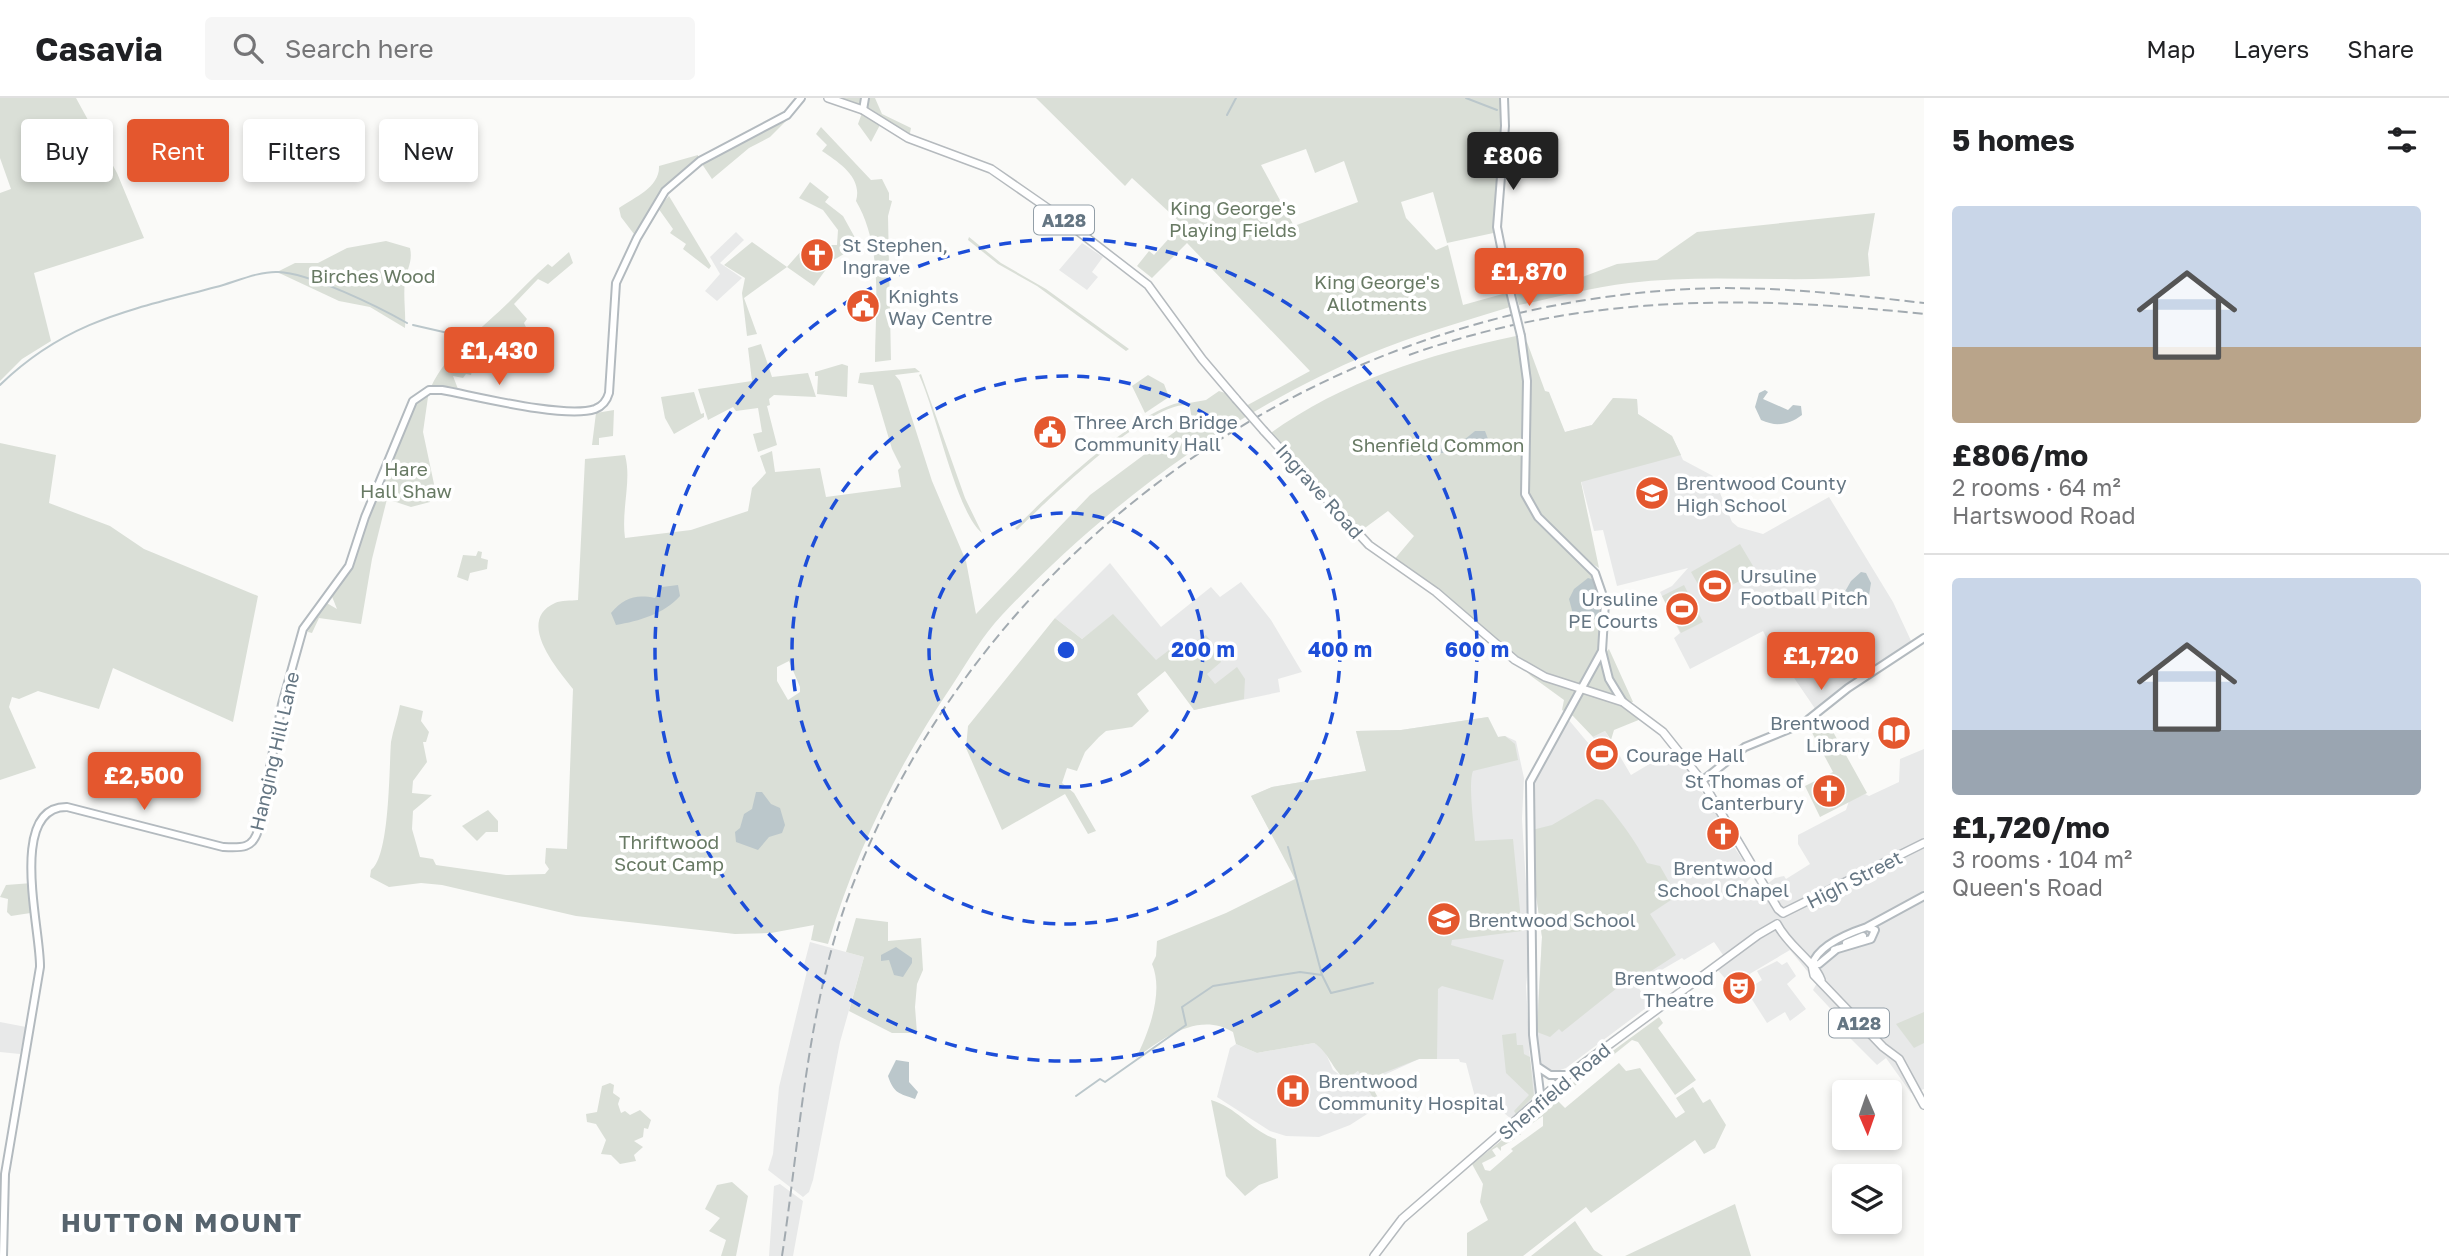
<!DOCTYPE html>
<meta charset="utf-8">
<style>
body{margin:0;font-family:"Golos Text",sans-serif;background:#f6f6f6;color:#202124;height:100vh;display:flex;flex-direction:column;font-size:26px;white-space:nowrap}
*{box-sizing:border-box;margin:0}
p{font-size:23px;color:#757577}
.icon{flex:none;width:38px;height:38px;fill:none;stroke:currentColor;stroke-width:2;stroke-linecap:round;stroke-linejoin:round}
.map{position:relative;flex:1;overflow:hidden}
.panel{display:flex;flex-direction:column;background:#fff;width:525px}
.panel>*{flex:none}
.hud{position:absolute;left:21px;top:21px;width:665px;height:63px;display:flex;gap:14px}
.needle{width:46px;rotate:178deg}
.buttons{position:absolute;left:1832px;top:982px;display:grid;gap:14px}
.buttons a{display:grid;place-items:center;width:70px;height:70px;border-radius:7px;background:#fff;box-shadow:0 4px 10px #0003;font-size:35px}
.price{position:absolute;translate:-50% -60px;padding:0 16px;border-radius:7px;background:#e4572e;color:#fff;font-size:23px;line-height:46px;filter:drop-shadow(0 2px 4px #0008)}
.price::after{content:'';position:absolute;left:50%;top:42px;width:21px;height:16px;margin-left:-10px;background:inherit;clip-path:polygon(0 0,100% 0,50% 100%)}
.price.selected{background:#222;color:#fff}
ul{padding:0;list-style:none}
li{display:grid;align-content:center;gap:14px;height:371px;padding:0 28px}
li+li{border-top:2px solid #e0e0e0}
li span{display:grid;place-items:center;height:217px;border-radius:7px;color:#555}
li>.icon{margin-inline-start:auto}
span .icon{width:126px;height:126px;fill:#fffc;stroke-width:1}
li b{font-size:30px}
h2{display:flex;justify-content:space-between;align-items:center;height:84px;padding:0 28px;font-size:30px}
.chip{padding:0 24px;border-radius:7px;background:#fff;box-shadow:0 4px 10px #0003;font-size:24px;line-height:63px}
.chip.selected{background:#e4572e;color:#fff}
header{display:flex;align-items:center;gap:42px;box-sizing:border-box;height:98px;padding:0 35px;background:#fff;border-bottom:2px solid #e0e0e0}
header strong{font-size:33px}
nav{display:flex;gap:38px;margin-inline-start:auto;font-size:24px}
.search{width:490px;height:63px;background:#f6f6f6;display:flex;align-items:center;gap:18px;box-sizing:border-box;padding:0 24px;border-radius:7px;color:#757577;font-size:26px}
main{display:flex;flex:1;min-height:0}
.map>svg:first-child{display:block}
</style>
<header>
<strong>Casavia</strong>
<div class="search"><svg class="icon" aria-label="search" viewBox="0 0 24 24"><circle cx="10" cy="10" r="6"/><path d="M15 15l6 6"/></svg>Search here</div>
<nav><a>Map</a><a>Layers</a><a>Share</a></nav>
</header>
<main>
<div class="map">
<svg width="1924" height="1158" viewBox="0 0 1924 1158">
<rect width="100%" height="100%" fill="#fafaf8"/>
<path fill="#e8e9e9" d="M736,134L744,142L720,165L742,180L717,203L705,193L720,176L710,159Z
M1082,145L1103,159L1092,174L1098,179L1087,192L1059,172Z
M1613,300L1637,301L1638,316L1672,338L1683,362L1713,378L1732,424L1738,429L1763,436L1829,399L1893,504L1913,547L1818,615L1788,571L1783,572L1763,533L1690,571L1674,540L1680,535L1660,494L1672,488L1688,470L1617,488L1603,432L1594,433L1577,367L1565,334L1592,327Z
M1110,465L1161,529L1211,489L1220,499L1241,484L1271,522L1302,574L1278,581L1280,594L1194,612L1178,587L1113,517L1082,541L1055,520Z
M1488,619L1498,639L1505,638L1516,643L1524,680L1522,721L1530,853L1526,888L1530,962L1536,996L1532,1004L1510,1020L1484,998L1478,1002L1475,999L1466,965L1460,964L1459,961H1419L1384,977L1296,781L1251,698L1272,689L1366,673L1356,633L1401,632Z
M1568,621L1594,652L1598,649L1593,639L1605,633L1631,677L1673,652L1733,739L1734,749L1753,777L1746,785L1754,796L1775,780L1784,778L1786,781L1810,766L1798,746V737L1846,712L1849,703L1865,696L1869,698L1899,684L1900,661L1924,651V798L1921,800L1924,804V991L1911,995L1886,960L1877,967L1842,932L1854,920L1850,915L1842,923L1813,892L1817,885L1790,852L1731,887L1715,869L1749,845L1746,841L1723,857L1714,844L1684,862L1682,860L1658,874L1656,872L1636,886L1650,907L1566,970L1554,974L1541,969L1537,957V923L1542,839L1536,797L1533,681Z
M810,844L864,859L840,944L813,1082L809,1094L803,1099L768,1072L773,1056L779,989L808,869L804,867Z
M1777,863L1782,867L1787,864L1796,878L1787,886L1806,911L1790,923L1785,914L1767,925L1746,892L1762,882L1757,873Z
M0,924L26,929L20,956L0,954Z
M1314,945L1324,951L1333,972L1347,982L1358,973L1378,1009L1350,1027L1319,1039L1286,1038L1270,1033L1217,999L1230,950L1236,946L1257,955Z
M780,1086L803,1103L793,1158H769L774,1088Z"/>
<path fill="#dadfd7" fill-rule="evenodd" d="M0,0H76L117,75L144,140L34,175L51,243L22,261L0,283V95L11,91L0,60Z
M828,0H875L882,16L911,30L909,40L881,25L871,44L858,26L863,12Z
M1036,0H1504L1498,134L1447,145L1433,94L1401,104L1406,120L1436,152L1448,147L1463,207L1506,195L1510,209C1462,224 1415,237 1369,256C1229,315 1106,407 1002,517C983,537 968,563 953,586C898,667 856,752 828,846L811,842L814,827L771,835L735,836L576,818L442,787L421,785L389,789L370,779L371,772C390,759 389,670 391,644C393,632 398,619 400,607L423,613L421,623L429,634L426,644H423L427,664L413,683L412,695L432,697L413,713L412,731L420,759L433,761L436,767L506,777L545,776L549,771L545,765L546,750L567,751L573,591C558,572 515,523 555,505C561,502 571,503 578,502L585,361L625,357C632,383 621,411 625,440L691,432L748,413L752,390L766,375L760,358L772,353L775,374L820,370L826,399L901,389L898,372L901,369L892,351L873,287L858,285L860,275L915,270L920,274L895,277L900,283L932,383L966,463L976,516L1090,397L1192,321L1189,305L1206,302L1219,293L1225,295L1230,292L1244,309L1310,273L1187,145L1152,180L1137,168L1149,153L1154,157L1182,126L1132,80L1125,88ZM1306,51L1315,75L1344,63L1358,104L1294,128L1261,67ZM789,563L800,589V594L788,602L777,583V569Z
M787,17L790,19L770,39L749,50L712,81L700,63Z
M821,29L871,82L882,81L889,95V102L892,103L888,118L891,262L875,264C875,211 884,151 856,103C863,79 838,64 822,53L827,47L816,36Z
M698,57V63L678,78L637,140L621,119L619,110C635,99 660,89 659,68Z
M810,84L829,99L825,104L843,118L859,147L832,163L814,188L787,169L744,200L757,236L747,238L742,195L745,180L724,167L752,144L787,169L810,143L812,168H822L827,147H837L838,132L823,112L799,100Z
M669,98L711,168L709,171L683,151L686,146L670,135L673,131L658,110Z
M1875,115L1868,156L1870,178C1790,186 1709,175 1629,185C1592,189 1555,200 1519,207L1515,193L1569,184L1617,166L1657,162L1697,134Z
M969,139L1001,165L1046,191L1129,251L1126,253L1037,188L998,166L968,142Z
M386,143L410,150C413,164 407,170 405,184C403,198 406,215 405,230L370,209L339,203L277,174L295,165H318L347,150Z
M569,154L573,165L548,186L538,181L514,206L527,221L524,225L532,242L487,241V254L477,252L471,277L466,276L463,280L453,278L458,291L431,289C446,255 483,230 509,204C522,191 534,178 548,166L552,169Z
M1516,238H1521L1523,246L1527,244L1545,293L1549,294L1565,334L1592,327L1613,300L1637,301L1638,316L1672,338L1681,357L1581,384L1599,470C1579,459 1537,417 1529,395C1523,374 1530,331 1531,309L1526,312L1522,306L1521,389C1530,424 1561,446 1586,471L1589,469L1604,495L1603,557L1609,551L1633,604H1626L1641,621L1614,632L1611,642L1605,633L1593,639L1573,618L1562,612L1564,602L1531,578L1515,562L1393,463L1414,438L1388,413L1358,435L1268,337C1340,284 1429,256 1516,238Z
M761,246L772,279L808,275L816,299L774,297L769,301L770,307L767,308L777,347L758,354L753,336L762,334L758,310L736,313L733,309L708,322L698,291L752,283L748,250Z
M842,266L848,268L847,299L817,296L818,278H815V274Z
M921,276L965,400L982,435C956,414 936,312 919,277Z
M1148,277L1164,286L1169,299L1145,315L1132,288Z
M429,292L423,334L434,386L430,404L411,409L387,401L372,461L361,526L319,520L312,535L308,534L311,522L325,504L337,511L331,496L349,468L413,303Z
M694,294L701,316L704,315V319L674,336L665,320L661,299Z
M1185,304V307C1146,307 1047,403 1017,432L1015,430C1046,399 1143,306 1185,304Z
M614,312L613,338L599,340V347H592L596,315Z
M0,345L56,357L49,405L110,428L144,451L258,498L233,624L113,570L99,611L38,593L19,601L12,599L9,609L36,670L0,682Z
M1740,446L1756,473L1707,502L1691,474Z
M478,453L482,454L481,460L488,462L487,471L470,475L468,483L457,479L463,457L476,458Z
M1684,487L1703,524L1681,535L1662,498Z
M1113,516L1156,562L1181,543L1187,549L1206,537L1218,552L1221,564L1207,576L1215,586L1237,569L1245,581L1244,601L1194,612L1165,573L1137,596L1149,613L1132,629L1106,633L1099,639L1085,654L1077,673L1067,670L1062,685L1074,695L1096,733L1088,736L1065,696L1002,732L966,650L968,628L1055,520L1082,541Z
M1488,619L1498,639L1505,638L1515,646L1518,662L1473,673C1468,685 1474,728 1475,743L1513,741L1522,833L1452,842L1451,847L1504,862L1493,902L1442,888L1438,891L1437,961H1419L1368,981L1384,1011L1380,1013L1358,973L1346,982C1331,970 1329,954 1314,945L1257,955L1236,946L1233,934C1199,913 1163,940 1136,960C1149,934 1164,894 1152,866L1156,858L1157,843L1226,815L1295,781L1251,698L1272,689L1366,673L1356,633L1401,632Z
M1827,623L1867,695L1820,719L1805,688L1833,674L1810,631L1812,626Z
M1596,701L1603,702C1620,722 1634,741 1647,765L1660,768L1677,798L1650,816L1676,857L1631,886L1627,882L1562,934L1559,931L1550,939L1537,934L1542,839L1534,782L1532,732L1552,727Z
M488,712L498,723V734H486L477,743L462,728Z
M32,785L37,814L11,818L7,814L8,801L0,799L6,787Z
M856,820L888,824V843L921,840L923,872L917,886L915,909L917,935H892L849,913L864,859L846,854Z
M1924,914V945L1914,950L1896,926Z
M1659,919L1663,925L1658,930L1696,982L1675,997L1638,944L1632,942L1557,1002L1565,1010L1619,965L1626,973L1640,970L1676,1020L1685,1014L1676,1000L1693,989L1703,1005L1710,1001L1726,1027L1715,1050L1704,1056L1695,1042L1591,1115L1586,1109L1523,1158H1467V1135L1488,1122L1480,1104L1483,1086L1472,1066L1614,952ZM1543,1018V1028L1511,1051L1513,1053L1490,1073L1485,1072L1482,1065L1496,1058L1492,1052L1497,1049L1501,1053V1049L1515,1041L1513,1039L1516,1036L1521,1037L1519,1034Z
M1516,935L1517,947H1523L1524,956L1530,959L1534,998L1516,1016L1514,1013L1529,997L1506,975L1502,937Z
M610,985L614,987L613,995L620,1000L618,1006L621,1015L625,1013L630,1017L640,1012L651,1022L648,1031L644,1030L643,1039L634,1043L643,1049L634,1057L636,1063L620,1066L611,1057L601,1056L606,1042L596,1026L587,1024L586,1016L597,1014L602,988Z
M1211,1002C1237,1009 1251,1033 1276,1041L1278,1080L1259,1087L1245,1098L1226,1078Z
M732,1084L748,1098L736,1158H721L726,1142L709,1133L720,1120L705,1111L717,1087Z
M1735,1106L1751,1158H1625Z
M1575,1123L1594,1152L1603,1158H1531Z"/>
<path fill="#bbc7cb" d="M1765,292L1768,294L1763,301L1788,312L1793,307L1801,308L1802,317C1789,327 1776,329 1761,322L1755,309L1759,295Z
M1475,333H1485L1488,341L1472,353L1414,357L1411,349L1459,346Z
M1861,474L1866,475L1871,485L1869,497L1861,501L1839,504L1851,483Z
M1588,480L1595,482L1601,502L1598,520L1585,525L1574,520L1569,501L1574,491Z
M678,487L680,498C664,516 639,523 616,527L611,515C624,500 635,496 655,500L662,489Z
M756,694H762L771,706L780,710L785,727L782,735L769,739L758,752L736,744L735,734L740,730L744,716L752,711Z
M896,849L912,860V865L903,879L894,877L889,862L881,863V857Z
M896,962L909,964V984L918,994L915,1001C899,995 894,996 888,978Z"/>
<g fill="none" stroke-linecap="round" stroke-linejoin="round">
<path stroke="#bbc7cb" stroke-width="2" d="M1466,0L1497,12
M1227,17L1236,0
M413,227L461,238
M0,287C66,223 130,212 216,189C235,184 259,173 278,174C310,175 379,209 407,225
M1288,749L1322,877L1331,895L1373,885
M1076,998L1100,981L1105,984L1186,927L1182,909L1213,888L1300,874L1322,877"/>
<g stroke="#b3babf" stroke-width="10">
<path id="secondary" d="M1504,0L1505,28L1497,129L1509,189
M863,12L865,0
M1521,238L1527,283L1525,396L1538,419L1595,475L1605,504L1602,553L1530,684L1533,937L1541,1003
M1602,553L1609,581L1623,604
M1702,683L1745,649L1804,625L1848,590L1924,540
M1867,829L1924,798
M1846,845L1863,838
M1812,867C1818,847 1849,835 1867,829L1875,832L1871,841L1834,852
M1812,867L1819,866L1837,851
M1538,969L1550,977H1568
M3,1158L5,1076L40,869C41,833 7,708 67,709L223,749C241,750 253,751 258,732L282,606L303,531L349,468L365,419L413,303L429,292H442C475,298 565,321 595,311C603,308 607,302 609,295L616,185L637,140L665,93L700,63L787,17L801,0"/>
</g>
<g stroke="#b5babe" stroke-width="10">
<path id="primary" d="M828,0L863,12L908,40L991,71L1056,116L1148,187L1202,261L1236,301
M1264,333L1369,447L1436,494L1515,562L1545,579L1623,604L1663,634L1702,683L1778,811L1783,815
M1783,815L1924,745
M1777,826C1788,848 1814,863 1821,882
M1812,867L1814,877L1883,949L1899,961L1924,1007
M1374,1158L1402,1121L1568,977L1758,837L1777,826"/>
</g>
<use href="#secondary" stroke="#fff" stroke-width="6"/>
<use href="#primary" stroke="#fff" stroke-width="7"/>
<path stroke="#a2aab0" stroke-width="2" stroke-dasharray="10 5" stroke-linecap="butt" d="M1409,257C1580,196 1746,197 1924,216
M782,1158C800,1040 806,918 846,805C969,461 1297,222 1660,193C1748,185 1836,195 1924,205"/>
<g stroke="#b3babf" stroke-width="10" stroke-linecap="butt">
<path id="secondary-bridge" d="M1509,189L1521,238"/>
</g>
<g stroke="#b5babe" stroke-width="10" stroke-linecap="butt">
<path id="primary-bridge" d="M1236,301L1264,333"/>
</g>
<use href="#secondary-bridge" stroke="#fff" stroke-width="6"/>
<use href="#primary-bridge" stroke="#fff" stroke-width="7"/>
</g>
<g fill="none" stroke="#1d4ed8" stroke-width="3.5" stroke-dasharray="12 9">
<circle cx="1066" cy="552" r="137"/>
<circle cx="1066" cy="552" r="274"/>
<circle cx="1066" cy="552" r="411"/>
</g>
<defs>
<g id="church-disc" transform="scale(1.75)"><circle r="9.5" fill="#e4572e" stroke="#fff"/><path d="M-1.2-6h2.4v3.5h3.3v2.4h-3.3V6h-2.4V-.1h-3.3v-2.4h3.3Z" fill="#fff"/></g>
<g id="civic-disc" transform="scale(1.75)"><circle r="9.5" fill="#e4572e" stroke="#fff"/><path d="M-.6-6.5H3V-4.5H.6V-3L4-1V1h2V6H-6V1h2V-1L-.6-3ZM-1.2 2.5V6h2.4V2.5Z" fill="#fff"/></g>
<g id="school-disc" transform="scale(1.75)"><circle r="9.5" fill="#e4572e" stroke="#fff"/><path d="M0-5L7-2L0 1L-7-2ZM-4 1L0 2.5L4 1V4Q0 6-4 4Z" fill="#fff"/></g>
<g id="stadium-disc" transform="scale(1.75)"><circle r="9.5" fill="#e4572e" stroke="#fff"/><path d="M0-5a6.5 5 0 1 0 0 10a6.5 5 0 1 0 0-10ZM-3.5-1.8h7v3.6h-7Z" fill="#fff"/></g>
<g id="library-disc" transform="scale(1.75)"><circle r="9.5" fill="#e4572e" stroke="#fff"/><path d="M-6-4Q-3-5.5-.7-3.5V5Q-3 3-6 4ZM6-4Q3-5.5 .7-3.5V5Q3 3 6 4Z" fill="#fff"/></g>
<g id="theatre-disc" transform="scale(1.75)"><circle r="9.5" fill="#e4572e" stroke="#fff"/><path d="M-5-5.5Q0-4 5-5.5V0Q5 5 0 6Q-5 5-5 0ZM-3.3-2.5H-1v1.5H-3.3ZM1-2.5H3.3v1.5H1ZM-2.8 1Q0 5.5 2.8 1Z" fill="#fff"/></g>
<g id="hospital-disc" transform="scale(1.75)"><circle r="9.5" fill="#e4572e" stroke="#fff"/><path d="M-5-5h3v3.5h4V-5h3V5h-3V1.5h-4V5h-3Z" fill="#fff"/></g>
</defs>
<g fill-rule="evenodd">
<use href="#church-disc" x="817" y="157"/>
<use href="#civic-disc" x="863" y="208"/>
<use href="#civic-disc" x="1050" y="334"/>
<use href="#school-disc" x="1652" y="395"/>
<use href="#stadium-disc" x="1715" y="488"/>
<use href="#stadium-disc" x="1682" y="511"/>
<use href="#library-disc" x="1894" y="635"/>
<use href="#stadium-disc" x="1602" y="656"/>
<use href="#church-disc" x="1829" y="693"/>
<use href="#church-disc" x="1723" y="736"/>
<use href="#school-disc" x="1444" y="821"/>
<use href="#theatre-disc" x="1739" y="890"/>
<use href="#hospital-disc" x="1293" y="993"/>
</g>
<g text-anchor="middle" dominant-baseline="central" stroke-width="7" stroke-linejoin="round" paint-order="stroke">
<g fill="#fff" stroke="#939fa8" stroke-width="2">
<rect x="1034" y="107.5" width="60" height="29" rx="5"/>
<rect x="1829" y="910.5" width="60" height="29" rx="5"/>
</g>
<g font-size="18" font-weight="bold" fill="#657683">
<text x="1064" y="122">A128</text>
<text x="1859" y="925">A128</text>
</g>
<g font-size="19" fill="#687a64" stroke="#fff">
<text x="1233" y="109">King George's<tspan x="1233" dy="22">Playing Fields</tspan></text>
<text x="373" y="177">Birches Wood</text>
<text x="1377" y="183">King George's<tspan x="1377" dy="22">Allotments</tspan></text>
<text x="1438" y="346">Shenfield Common</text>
<text x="406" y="370">Hare<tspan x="406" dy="22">Hall Shaw</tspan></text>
<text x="669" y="743">Thriftwood<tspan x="669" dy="22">Scout Camp</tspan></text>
</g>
<g font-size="19" fill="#657683" stroke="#fff" text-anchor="start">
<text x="842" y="146">St Stephen,<tspan x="842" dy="22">Ingrave</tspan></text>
<text x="888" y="197">Knights<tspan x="888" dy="22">Way Centre</tspan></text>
<text x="1074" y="323">Three Arch Bridge<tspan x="1074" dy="22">Community Hall</tspan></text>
<text x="1676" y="384">Brentwood County<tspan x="1676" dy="22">High School</tspan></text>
<text x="1740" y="477">Ursuline<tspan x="1740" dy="22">Football Pitch</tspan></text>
<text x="1658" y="500" text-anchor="end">Ursuline<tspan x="1658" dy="22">PE Courts</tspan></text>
<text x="1870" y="624" text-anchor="end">Brentwood<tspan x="1870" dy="22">Library</tspan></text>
<text x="1626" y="656">Courage Hall</text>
<text x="1804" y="682" text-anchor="end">St Thomas of<tspan x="1804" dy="22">Canterbury</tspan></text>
<text x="1723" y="769" text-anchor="middle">Brentwood<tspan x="1723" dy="22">School Chapel</tspan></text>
<text x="1468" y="821">Brentwood School</text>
<text x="1714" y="879" text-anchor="end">Brentwood<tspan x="1714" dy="22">Theatre</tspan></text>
<text x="1318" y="982">Brentwood<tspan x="1318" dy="22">Community Hospital</tspan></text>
</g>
<g font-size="19" fill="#657683" stroke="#fff">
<text transform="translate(1320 393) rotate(48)">Ingrave Road</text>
<text transform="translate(274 653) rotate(-77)">Hanging Hill Lane</text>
<text transform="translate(1854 781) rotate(-27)">High Street</text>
<text transform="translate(1554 993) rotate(-40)">Shenfield Road</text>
</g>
<g font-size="26" font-weight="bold" letter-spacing="2" fill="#57646e" stroke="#fff">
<text x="182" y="1124">HUTTON MOUNT</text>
</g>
</g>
<circle cx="1066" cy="552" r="10" fill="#1d4ed8" stroke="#fff" stroke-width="3.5"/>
<g font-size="21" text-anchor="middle" font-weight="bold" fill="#1d4ed8" stroke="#fff" stroke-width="7" stroke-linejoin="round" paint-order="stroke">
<text x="1203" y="559">200 m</text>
<text x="1340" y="559">400 m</text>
<text x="1477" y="559">600 m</text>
</g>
</svg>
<div class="buttons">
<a><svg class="needle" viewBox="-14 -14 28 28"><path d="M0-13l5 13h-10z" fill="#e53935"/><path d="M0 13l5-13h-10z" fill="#757577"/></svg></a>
<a><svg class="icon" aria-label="layers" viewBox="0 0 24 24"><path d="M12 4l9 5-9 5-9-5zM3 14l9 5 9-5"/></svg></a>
</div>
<b class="price selected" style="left:1513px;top:94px">£806</b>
<b class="price" style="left:1529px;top:210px">£1,870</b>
<b class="price" style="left:499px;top:289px">£1,430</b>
<b class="price" style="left:1821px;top:594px">£1,720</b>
<b class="price" style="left:144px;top:714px">£2,500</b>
<div class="hud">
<a class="chip">Buy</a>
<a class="chip selected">Rent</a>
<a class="chip">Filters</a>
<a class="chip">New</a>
</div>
</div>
<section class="panel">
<h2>5 homes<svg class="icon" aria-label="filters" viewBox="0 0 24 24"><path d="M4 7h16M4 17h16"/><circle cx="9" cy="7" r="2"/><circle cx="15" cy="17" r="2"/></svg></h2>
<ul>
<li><span style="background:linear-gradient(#c9d6e8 65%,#b9a48a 0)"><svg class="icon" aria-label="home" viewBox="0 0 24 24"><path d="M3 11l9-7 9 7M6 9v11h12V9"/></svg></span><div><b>£806/mo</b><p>2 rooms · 64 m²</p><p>Hartswood Road</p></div></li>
<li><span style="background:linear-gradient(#c9d6e8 70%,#9aa5b1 0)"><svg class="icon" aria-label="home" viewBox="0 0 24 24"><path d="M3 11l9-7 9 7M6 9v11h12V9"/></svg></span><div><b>£1,720/mo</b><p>3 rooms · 104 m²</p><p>Queen's Road</p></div></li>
</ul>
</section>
</main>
